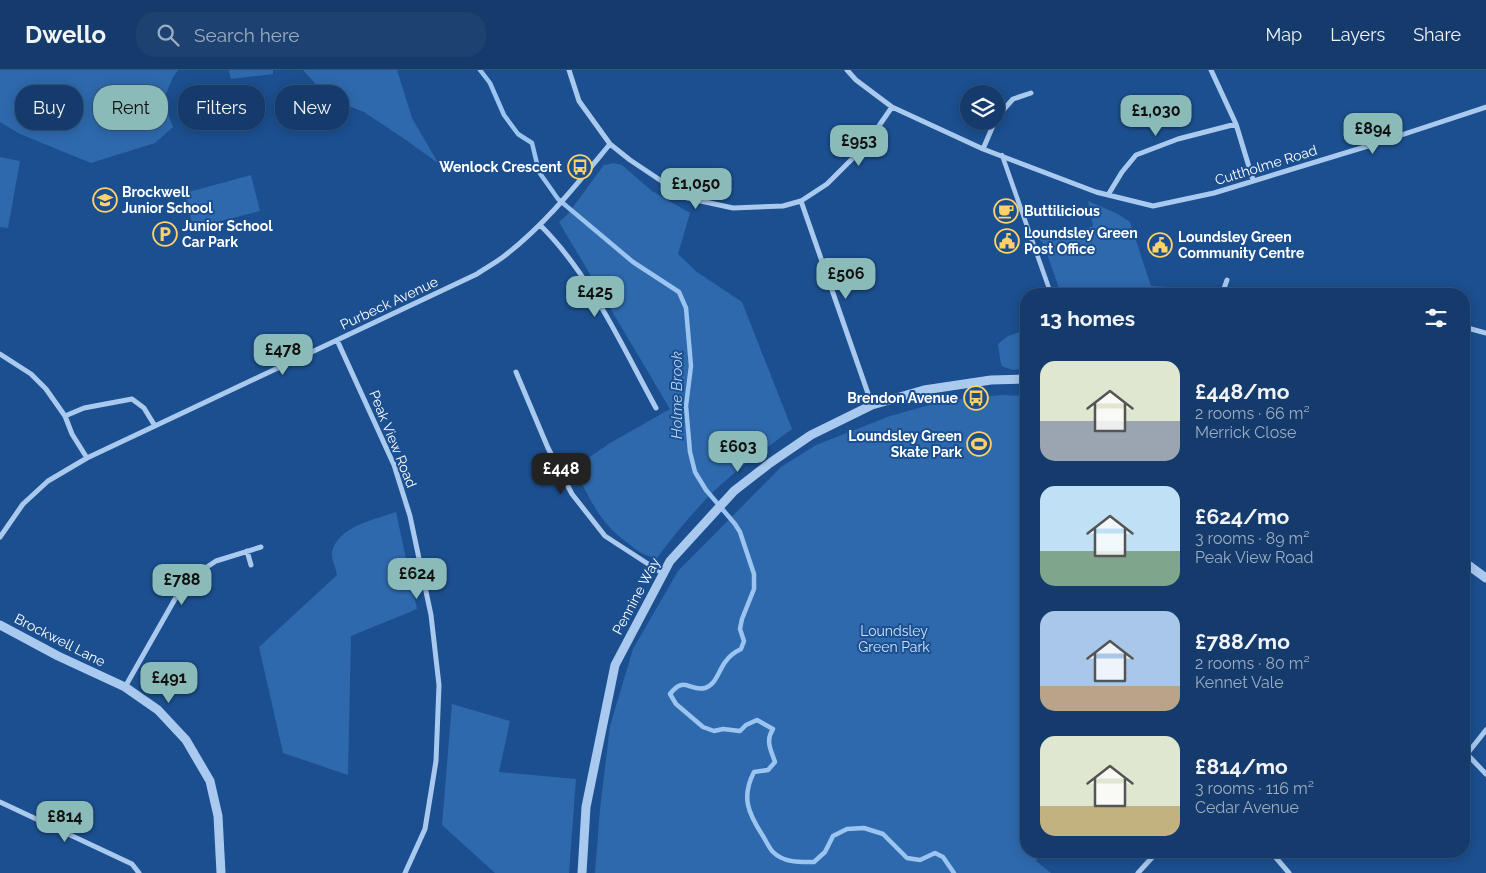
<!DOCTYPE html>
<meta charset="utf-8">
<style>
body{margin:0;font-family:Raleway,sans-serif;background:#1d4271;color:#f1f3f6;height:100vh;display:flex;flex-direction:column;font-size:19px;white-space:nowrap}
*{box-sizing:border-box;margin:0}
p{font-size:16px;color:#9dadc1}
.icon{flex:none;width:28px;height:28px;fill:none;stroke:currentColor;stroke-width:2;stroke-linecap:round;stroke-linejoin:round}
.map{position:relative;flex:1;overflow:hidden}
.drawer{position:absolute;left:1020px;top:218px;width:450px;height:570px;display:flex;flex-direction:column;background:#143b6b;border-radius:20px;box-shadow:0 2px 12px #0003,0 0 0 1px #33557e}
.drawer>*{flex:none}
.top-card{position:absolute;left:15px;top:15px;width:475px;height:45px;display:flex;gap:10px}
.tools{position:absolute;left:960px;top:15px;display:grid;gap:10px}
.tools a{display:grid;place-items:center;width:45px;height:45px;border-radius:50%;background:#143b6b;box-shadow:0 2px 12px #0003,0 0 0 1px #33557e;font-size:25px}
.price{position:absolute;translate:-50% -42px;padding:0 11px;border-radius:10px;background:#8bbbb9;color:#111;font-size:16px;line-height:32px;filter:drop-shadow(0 1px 2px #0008)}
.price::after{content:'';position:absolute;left:50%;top:30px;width:15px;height:11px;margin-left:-8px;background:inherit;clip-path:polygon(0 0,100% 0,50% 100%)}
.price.on{background:#222;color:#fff}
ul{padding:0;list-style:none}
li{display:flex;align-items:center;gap:15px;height:125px;padding:0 20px}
li span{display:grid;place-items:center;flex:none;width:140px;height:100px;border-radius:15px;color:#555}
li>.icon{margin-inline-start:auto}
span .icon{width:60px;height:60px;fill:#fffc;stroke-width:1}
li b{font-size:21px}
h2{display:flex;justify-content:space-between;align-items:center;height:60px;padding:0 20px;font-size:21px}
.pill{padding:0 18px;border-radius:20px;background:#143b6b;box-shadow:0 2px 12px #0003,0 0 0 1px #33557e;font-size:18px;line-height:45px}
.pill.on{background:#8bbbb9;color:#111}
header{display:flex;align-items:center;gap:30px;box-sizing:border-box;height:70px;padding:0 25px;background:#143b6b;border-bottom:1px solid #33557e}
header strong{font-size:24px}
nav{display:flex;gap:28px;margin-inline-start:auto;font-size:18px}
.search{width:350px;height:45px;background:#1d4271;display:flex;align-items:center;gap:12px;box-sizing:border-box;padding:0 18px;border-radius:20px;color:#9dadc1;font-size:19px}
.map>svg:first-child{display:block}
</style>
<header>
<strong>Dwello</strong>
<div class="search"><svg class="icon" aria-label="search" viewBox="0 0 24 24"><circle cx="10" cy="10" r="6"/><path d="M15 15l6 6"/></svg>Search here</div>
<nav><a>Map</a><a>Layers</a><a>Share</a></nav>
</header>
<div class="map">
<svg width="1486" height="803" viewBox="0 0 1486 803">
<rect width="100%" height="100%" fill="#1b4f8f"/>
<path fill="#2e69ad" d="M0,0H178L173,7L163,31L173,57L155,73L91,93L20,64L0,52Z
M229,0H273V4L231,9Z
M303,0H397L412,48L438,93L403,68L364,42L328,28Z
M0,87L20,91L8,158L0,157Z
M614,93L622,95L652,121L690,143L678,184L697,202L742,232L792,359C764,380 734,401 709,426C690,446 673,466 657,488C644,486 639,482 629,474C599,453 590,429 574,398L610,373L670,339L559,152L567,145L604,95Z
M251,105L260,141L193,158L185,123Z
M1088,131L1118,144L1130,152L1151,216L1184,218L1205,224H1061L1044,175L1037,166L1050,162L1053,171L1093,156Z
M1026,260V298L1013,300L1002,296L1000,289L998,274L1008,266Z
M1002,325L1026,326V781H1045L1036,791L1051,803H595L600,739L610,656L633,579L678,501L781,397L816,375L890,346L944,331Z
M396,442L417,539L351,566L348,705L283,683L259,577L337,505C336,498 331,488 332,482C337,457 376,449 396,442Z
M452,634L510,651L499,702L576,709L569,803H495L442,755Z"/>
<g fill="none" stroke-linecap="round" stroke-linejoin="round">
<path stroke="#9cc4f0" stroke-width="4.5" d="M480,0L490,13L504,45L518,64L532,73L539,102L558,129L633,192L679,222L686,238L691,296L686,336L690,382L695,402L706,420L735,454L740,462L754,504V519L742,549L740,559L744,571L741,579C735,582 730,585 726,591C719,599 717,614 705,618C690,622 685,605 670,624L676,634L703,657L714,661L723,659L740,661L746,655L757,650L773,659C765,671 771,680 775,692L768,700L754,702C741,727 748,743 763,766C766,771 769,778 773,782C784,793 800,792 814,792L825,782L833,766L847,759L864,758L883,764L907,788L920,790L935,783L943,787L954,803"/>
<path stroke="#a9c9ee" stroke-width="4.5" d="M1002,85L1051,224"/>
<path stroke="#a9c9ee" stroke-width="5" d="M569,0L579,31L610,74L630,90L687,128L733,138L783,136L801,131L827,114L865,76L892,37
M847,0L856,10L892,37L983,79L1096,122L1153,136L1214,123L1368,76L1486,37
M1211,0L1236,54L1253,110
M996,48L1013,29L1031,23
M983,79L995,51
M1108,125L1122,102L1136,85L1178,69L1236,54
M801,131L872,335
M540,155C590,204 622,276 656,338
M1222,224L1227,210
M1464,257L1486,263
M337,270L394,395L410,446L431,545L439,615L436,691L425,759L405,803
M0,284L31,304L46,319L65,346L72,364L87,388
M516,302L548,378L572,424L605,466L662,503
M65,346L84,338L132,329L144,338L155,356
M0,467L23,434L48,411L87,388L477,204C486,198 495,193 503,187C545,155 577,114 610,74
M247,481L251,495
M125,617L179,522L195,505L216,491L261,477
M1464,681L1486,704
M1467,684L1486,660
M0,732L132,794L139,803
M1270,781L1289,803
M1138,803L1158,781"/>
<path stroke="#a9c9ee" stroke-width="9" d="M1464,492L1486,508
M0,555L58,586L125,617L158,640L186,670L210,711L218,746L221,803
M582,803L586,737L615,595L670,491L734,421L770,393L811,365L872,335L924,320L991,310L1026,309"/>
</g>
<defs>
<g id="bus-ring" transform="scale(1.25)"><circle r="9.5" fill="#1b4f8f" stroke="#ffd166" stroke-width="1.5"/><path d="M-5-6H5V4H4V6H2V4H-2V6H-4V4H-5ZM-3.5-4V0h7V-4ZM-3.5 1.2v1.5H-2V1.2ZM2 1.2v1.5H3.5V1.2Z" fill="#ffd166"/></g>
<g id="school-ring" transform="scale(1.25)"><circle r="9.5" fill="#1b4f8f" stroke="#ffd166" stroke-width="1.5"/><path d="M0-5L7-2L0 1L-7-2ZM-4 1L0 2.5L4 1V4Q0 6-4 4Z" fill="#ffd166"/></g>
<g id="cafe-ring" transform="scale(1.25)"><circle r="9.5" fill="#1b4f8f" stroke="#ffd166" stroke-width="1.5"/><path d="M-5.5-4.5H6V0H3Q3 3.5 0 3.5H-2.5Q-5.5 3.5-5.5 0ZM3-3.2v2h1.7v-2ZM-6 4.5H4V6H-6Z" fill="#ffd166"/></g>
<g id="parking-ring" transform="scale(1.25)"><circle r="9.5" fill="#1b4f8f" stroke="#ffd166" stroke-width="1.5"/><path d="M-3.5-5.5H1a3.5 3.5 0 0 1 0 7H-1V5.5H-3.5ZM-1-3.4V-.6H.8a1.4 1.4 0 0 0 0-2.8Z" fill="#ffd166"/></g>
<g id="civic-ring" transform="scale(1.25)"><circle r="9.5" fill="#1b4f8f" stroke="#ffd166" stroke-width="1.5"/><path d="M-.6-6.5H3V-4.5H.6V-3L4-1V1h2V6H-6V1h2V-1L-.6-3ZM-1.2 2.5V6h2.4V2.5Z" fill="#ffd166"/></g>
<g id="stadium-ring" transform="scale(1.25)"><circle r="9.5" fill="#1b4f8f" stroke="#ffd166" stroke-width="1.5"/><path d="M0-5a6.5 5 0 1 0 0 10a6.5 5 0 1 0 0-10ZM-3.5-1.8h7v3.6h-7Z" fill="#ffd166"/></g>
</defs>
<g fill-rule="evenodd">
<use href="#bus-ring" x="580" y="97"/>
<use href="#school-ring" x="105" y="130"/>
<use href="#cafe-ring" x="1006" y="141"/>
<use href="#parking-ring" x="165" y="164"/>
<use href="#civic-ring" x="1007" y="171"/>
<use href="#civic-ring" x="1160" y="175"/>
<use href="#bus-ring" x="976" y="328"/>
<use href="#stadium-ring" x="979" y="374"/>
</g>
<g text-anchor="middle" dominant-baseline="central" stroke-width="4" stroke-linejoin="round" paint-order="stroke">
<g font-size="14" fill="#fff" stroke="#1b4f8f">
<text transform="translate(1266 95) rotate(-17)">Cuttholme Road</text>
<text transform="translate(389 233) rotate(-25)">Purbeck Avenue</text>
<text transform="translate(393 369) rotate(68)">Peak View Road</text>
<text transform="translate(636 526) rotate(-62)">Pennine Way</text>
<text transform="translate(60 570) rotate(27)">Brockwell Lane</text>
</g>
<g font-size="14" font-weight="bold" fill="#fff" stroke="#1b4f8f" text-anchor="start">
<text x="562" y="97" text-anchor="end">Wenlock Crescent</text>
<text x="122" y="122">Brockwell<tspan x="122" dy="16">Junior School</tspan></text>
<text x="1024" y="141">Buttilicious</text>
<text x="182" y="156">Junior School<tspan x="182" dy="16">Car Park</tspan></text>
<text x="1024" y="163">Loundsley Green<tspan x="1024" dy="16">Post Office</tspan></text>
<text x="1178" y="167">Loundsley Green<tspan x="1178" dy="16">Community Centre</tspan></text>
<text x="958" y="328" text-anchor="end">Brendon Avenue</text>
<text x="962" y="366" text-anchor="end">Loundsley Green<tspan x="962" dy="16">Skate Park</tspan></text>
</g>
<g font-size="14" fill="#cfe3fa" stroke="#1b4f8f">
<text x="894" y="561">Loundsley<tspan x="894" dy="16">Green Park</tspan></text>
</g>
<g font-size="15" font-style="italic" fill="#b5d3f5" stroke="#1b4f8f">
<text transform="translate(677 325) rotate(-90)">Holme Brook</text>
</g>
</g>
</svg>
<div class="tools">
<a><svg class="icon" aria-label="layers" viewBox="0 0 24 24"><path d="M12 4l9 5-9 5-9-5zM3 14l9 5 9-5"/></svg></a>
</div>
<b class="price" style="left:1156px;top:67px">£1,030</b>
<b class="price" style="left:1373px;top:85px">£894</b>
<b class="price" style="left:859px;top:97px">£953</b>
<b class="price" style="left:696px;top:140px">£1,050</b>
<b class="price" style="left:846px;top:230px">£506</b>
<b class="price" style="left:595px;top:248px">£425</b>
<b class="price" style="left:283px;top:306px">£478</b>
<b class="price" style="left:738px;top:403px">£603</b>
<b class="price on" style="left:561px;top:425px">£448</b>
<b class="price" style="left:417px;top:530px">£624</b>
<b class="price" style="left:182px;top:536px">£788</b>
<b class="price" style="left:169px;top:634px">£491</b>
<b class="price" style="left:65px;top:773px">£814</b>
<div class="top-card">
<a class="pill">Buy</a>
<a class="pill on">Rent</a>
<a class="pill">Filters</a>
<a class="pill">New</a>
</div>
<section class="drawer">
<h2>13 homes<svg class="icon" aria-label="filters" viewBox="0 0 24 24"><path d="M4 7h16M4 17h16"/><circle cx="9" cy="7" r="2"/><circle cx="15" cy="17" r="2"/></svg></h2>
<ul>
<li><span style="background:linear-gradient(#dfe7d0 60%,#9aa5b1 0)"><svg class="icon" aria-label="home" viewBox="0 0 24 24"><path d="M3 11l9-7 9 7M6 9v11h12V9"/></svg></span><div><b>£448/mo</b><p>2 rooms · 66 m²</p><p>Merrick Close</p></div></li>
<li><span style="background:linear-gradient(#bfe0f5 65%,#7fa58c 0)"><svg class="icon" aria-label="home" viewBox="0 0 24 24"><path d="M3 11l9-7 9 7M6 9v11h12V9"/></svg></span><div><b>£624/mo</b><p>3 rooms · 89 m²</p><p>Peak View Road</p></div></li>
<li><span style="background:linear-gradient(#a9c7e8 75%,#b9a48a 0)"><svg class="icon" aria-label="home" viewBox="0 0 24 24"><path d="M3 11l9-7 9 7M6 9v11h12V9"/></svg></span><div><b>£788/mo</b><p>2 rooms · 80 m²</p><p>Kennet Vale</p></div></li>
<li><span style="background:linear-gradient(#dfe7d0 70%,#c2b280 0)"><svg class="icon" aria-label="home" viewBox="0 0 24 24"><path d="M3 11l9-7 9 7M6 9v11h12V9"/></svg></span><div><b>£814/mo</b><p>3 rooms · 116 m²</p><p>Cedar Avenue</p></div></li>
</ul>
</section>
</div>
